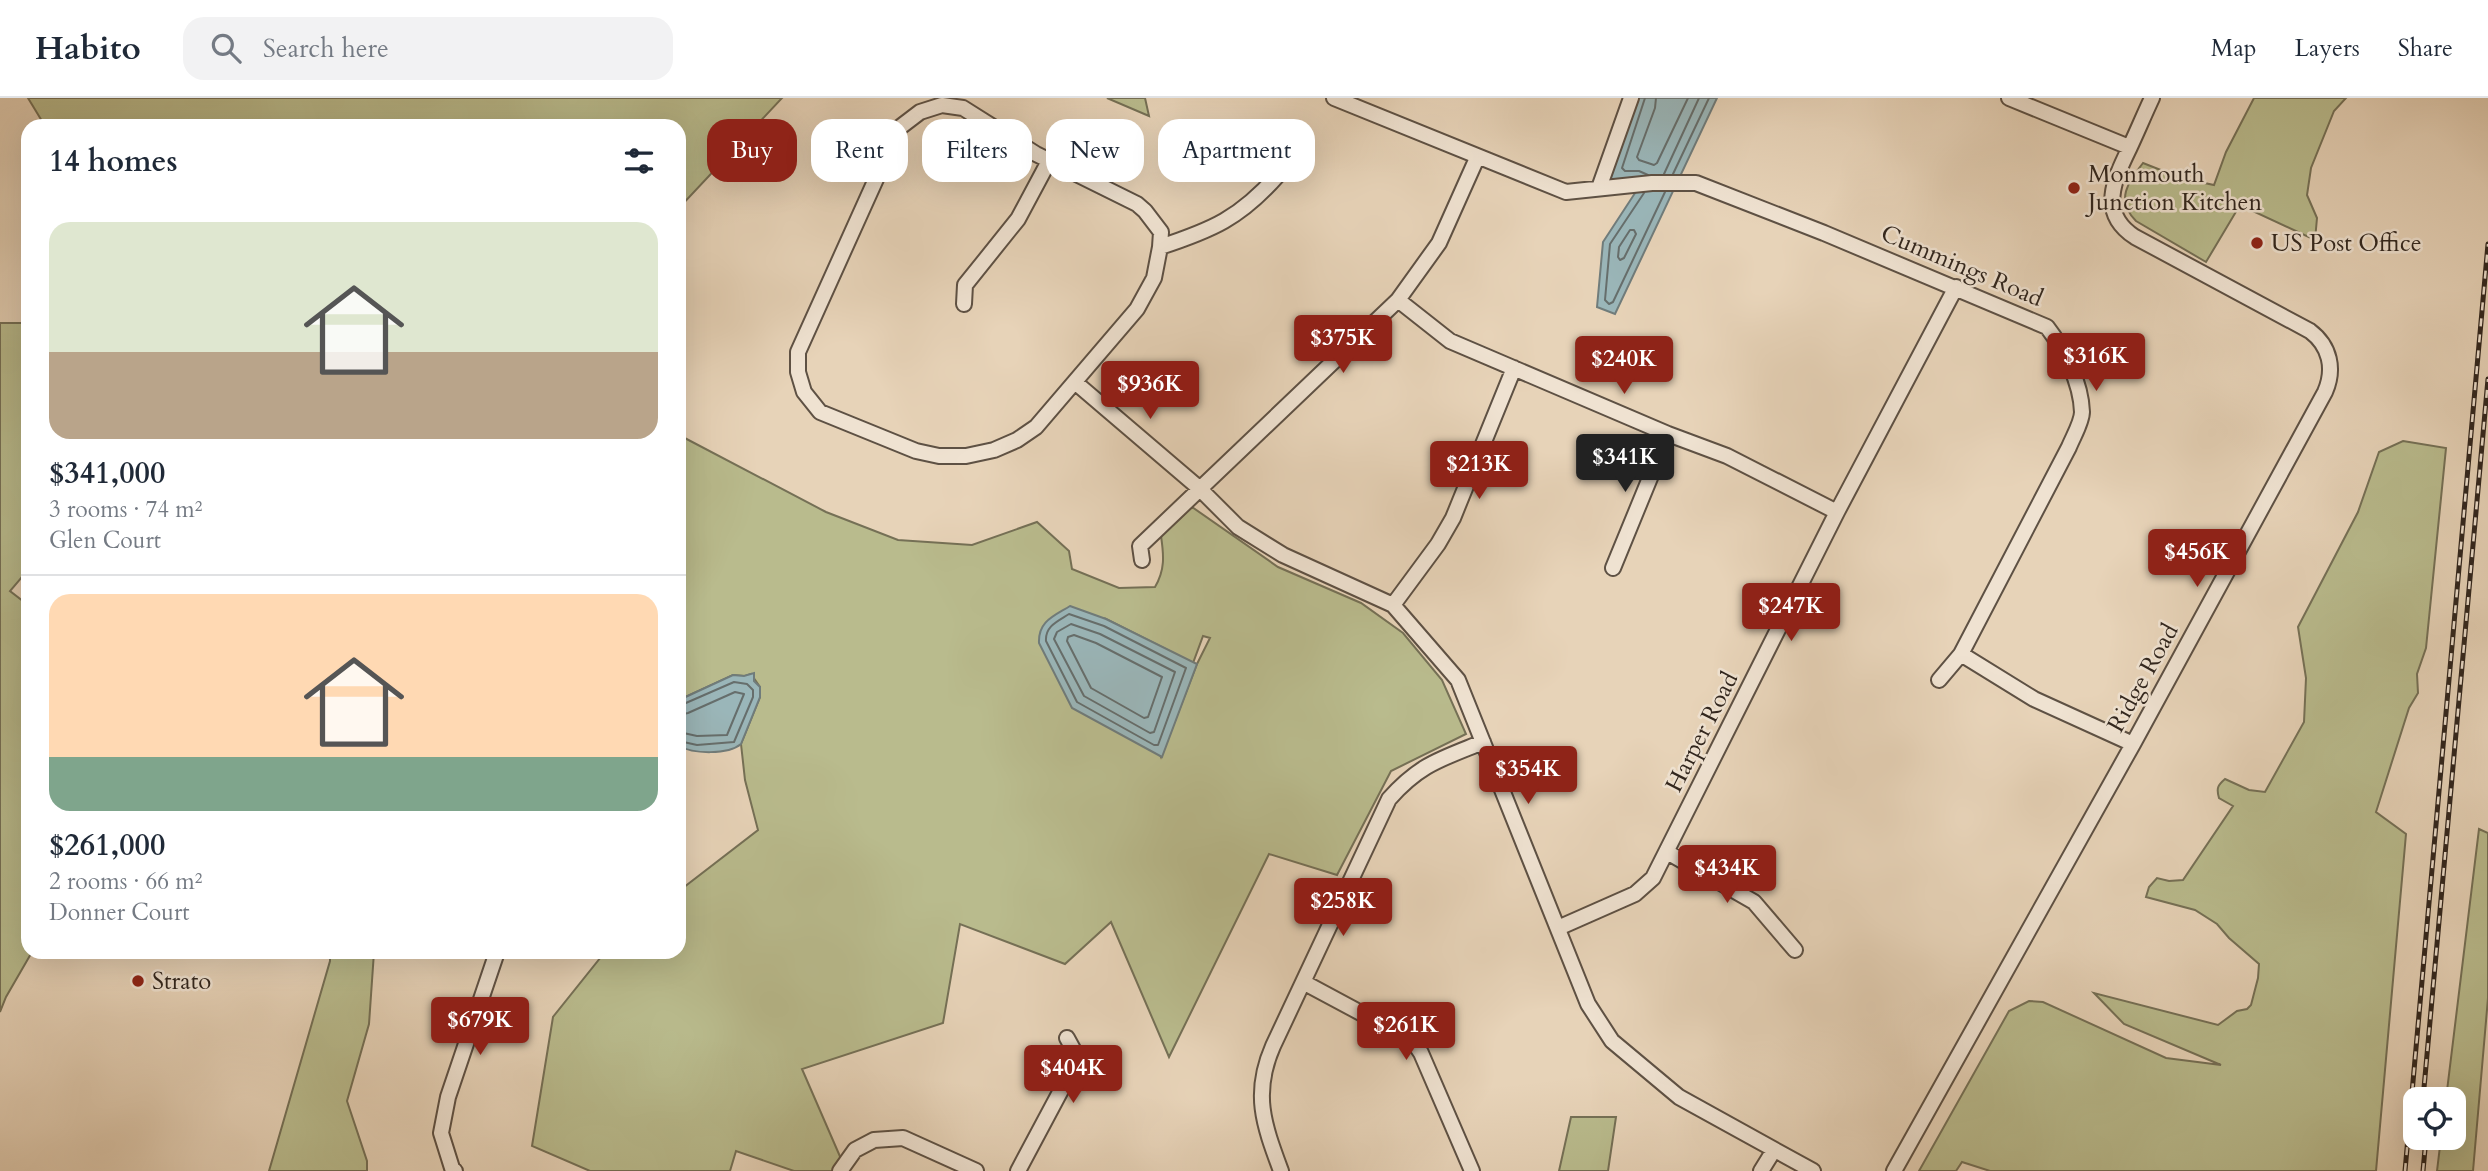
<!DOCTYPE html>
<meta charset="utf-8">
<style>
body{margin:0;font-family:Cardo,serif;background:#f2f2f3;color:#1f2937;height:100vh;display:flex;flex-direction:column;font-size:26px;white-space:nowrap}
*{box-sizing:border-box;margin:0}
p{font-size:23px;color:#747a83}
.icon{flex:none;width:38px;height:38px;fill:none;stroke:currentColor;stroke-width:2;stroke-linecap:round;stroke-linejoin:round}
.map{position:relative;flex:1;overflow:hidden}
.side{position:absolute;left:21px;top:21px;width:665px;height:840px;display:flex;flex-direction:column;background:#fff;border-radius:21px;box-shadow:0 7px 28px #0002}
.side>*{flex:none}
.guide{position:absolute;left:707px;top:21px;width:665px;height:63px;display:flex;gap:14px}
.buttons{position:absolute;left:2403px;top:989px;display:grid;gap:14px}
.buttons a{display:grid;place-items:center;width:63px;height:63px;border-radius:14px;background:#fff;box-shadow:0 7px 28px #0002;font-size:35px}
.price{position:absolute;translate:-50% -60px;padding:0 16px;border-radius:7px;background:#8f2418;color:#fff;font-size:23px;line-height:46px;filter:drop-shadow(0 2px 4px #0008)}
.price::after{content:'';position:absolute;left:50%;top:42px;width:21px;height:16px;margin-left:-10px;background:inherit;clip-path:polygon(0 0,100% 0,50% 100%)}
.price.active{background:#222;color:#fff}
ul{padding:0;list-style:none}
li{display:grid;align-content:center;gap:14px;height:371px;padding:0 28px}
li+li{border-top:2px solid #e0e1e3}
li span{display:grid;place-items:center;height:217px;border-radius:21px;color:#555}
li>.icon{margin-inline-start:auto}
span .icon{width:126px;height:126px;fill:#fffc;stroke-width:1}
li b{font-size:30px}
h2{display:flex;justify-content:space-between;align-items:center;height:84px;padding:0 28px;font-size:30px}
.tag{padding:0 24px;border-radius:21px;background:#fff;box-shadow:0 7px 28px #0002;font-size:24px;line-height:63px}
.tag.active{background:#8f2418;color:#fff}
header{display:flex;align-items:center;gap:42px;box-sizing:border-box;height:98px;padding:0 35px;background:#fff;border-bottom:2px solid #e0e1e3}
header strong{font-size:33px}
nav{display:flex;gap:38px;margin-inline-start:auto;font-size:24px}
.search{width:490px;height:63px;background:#f2f2f3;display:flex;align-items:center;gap:18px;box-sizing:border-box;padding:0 24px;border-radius:21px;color:#747a83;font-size:26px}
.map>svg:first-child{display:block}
</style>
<header>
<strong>Habito</strong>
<div class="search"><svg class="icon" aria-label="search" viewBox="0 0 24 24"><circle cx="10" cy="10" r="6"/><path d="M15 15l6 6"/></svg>Search here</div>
<nav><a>Map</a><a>Layers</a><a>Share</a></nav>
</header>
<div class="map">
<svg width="2488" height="1073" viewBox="0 0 2488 1073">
<rect width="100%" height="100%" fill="#e7d3b8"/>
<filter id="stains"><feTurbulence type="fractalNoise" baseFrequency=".00286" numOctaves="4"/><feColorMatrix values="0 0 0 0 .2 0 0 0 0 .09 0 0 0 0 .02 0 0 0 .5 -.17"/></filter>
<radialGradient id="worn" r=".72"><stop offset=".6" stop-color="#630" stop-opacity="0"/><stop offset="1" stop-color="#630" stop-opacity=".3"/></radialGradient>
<path fill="#b9bb8d" stroke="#757056" stroke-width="2" fill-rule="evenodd" d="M28,0H782L679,110V28H45Z
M1107,0H1145L1149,18Z
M2254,0H2346L2334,13L2311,70L2307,97L2317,120L2315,142L2240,107L2206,164L2136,123C2115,102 2128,84 2143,65L2181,80L2214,87L2226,54Z
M0,225H28V472L10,493L28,507V854H32L6,899L0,914Z
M679,337L826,414L898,442L972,447L1037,424L1069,453L1072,471L1119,490L1155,489C1165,472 1164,458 1161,438L1192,409L1278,469L1361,505L1403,535L1442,582L1466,636L1391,673L1337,777L1269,756L1169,959L1111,824L1065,866L960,826L943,925L802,971L845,1070L843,1073H794L736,1053L730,1073H590L532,1048L553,919L605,854H679V793L758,732L745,682L741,646L760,599V589L751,576L745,578L733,577L679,602ZM1106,521L1193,565L1203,538L1210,540L1197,566L1161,659Z
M2403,343L2446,350L2426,550L2417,576L2418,595L2409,610L2376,714L2406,736L2376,1073H1990L1962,1064L1956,1073H1919L2009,913L2029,903L2043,904L2166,960L2221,967L2124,926L2094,895L2218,927L2237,913L2247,911L2251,907L2258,880L2259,866L2229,840L2217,826L2195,812L2146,799L2149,789L2157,780L2169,783L2183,782L2233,708L2219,700C2216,690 2218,687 2225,681L2249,692L2265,694L2304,624L2306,580L2298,529L2358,414L2379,354Z
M2479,731L2488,735V900L2473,1073H2437L2441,1040H2454V1001H2446Z
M330,854H374L369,926L347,1003L367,1063V1073H269L330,863Z
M1571,1019H1616L1608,1073H1559Z"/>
<path fill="#9ab6b9" stroke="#707c7b" stroke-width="2" d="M1630,0H1717L1615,216L1597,209L1603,144L1639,89L1598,92Z
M1070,508L1106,521L1197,566L1162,659L1072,610L1039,545C1038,523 1054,518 1070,508Z
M754,575V583L760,589V599L741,646C728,657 693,656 679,648V602L733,577L744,578Z"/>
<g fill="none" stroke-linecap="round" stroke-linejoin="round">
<path stroke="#666e6c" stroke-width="2" d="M1645,0L1622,70L1625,73H1639L1648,77
M1656,0L1655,10L1637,59L1639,62L1654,67L1657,65L1688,0
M1664,76L1699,0
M1673,76L1709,0
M1644,95L1610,146L1605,202L1609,206L1613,204L1665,94
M1630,132H1634L1636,136L1624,160L1620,162L1618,159L1619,149Z
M1069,516L1104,528L1186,570L1158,647H1154L1077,604L1046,543C1045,528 1058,523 1069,516Z
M1071,526L1100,536L1175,574L1154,634L1150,635L1084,598L1054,541L1057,534Z
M1074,537L1096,545L1162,579L1148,619L1144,620L1091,590L1067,543L1068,539Z
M679,608L734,584L747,586L753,592V599L734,644L697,647L679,643
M679,617L688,615L735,594L744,596L727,637L697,638L679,634"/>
<g stroke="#5e5144" stroke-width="18">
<path id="minor" d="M1334,0L1566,94L1652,85H1696L1824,135L2047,229C2064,251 2081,284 2082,314C2082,324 2073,339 2069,349L1961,556L1939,582
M2009,0L2129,49
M942,7L963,10L1036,56L1137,106L1145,113L1161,134L1160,149L1154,180L1137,211L1036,329L1017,342L994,352L966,358H939L916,353L820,314L804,294L798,274V254L899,30L920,14Z
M1599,90L1631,0
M1160,149C1212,132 1240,120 1277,78
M1398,202L1450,243L1668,336L1727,358L1837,414
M964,206L965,187L1018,121L1049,63
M1076,285L1199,390L1238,429L1283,457L1393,507L1458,582L1588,906L1612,943L1679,999L1813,1073
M1142,462L1140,448L1398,202L1439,145L1477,60
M1613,470L1668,336
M1393,507L1438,446L1453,420L1514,270
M1961,556L2034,601L2133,646
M1667,754L1754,804L1795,852
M1558,830L1635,796L1653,780L1837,414L1956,189
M1303,884L1413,943L1421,955L1472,1073
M455,1073L452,1070L441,1035L448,999L497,854
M840,1073L855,1052L874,1042L903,1040L976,1073
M1018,1073L1075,966L1073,951L1067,940
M1281,1073C1264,1027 1252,996 1273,948L1389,701C1420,666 1441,661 1483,644
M1761,1073L1774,1052
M1894,1073L2133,646L2325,294C2335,271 2330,248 2310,233L2135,139C2098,115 2114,82 2129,51C2137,34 2144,17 2152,0"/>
</g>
<use href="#minor" stroke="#efe2d1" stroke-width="14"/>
<g stroke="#31261e" stroke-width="5">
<path id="rail" d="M2423,1001L2488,281
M2405,1073L2488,146
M2423,1073L2426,1040"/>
</g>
<use href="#rail" stroke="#efe2d1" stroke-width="2.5" stroke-dasharray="8" stroke-linecap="butt"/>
</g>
<g fill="#8f2418" stroke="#efe2d1" stroke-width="2.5">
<circle cx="2074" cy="90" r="7"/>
<circle cx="2257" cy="145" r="7"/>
<circle cx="138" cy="883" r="7"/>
</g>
<g text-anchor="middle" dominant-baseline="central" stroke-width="5" stroke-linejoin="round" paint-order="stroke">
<g font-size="24" fill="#31261e" stroke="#efe2d1" text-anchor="start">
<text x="2088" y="76">Monmouth<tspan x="2088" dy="28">Junction Kitchen</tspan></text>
<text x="2271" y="145">US Post Office</text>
<text x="152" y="883">Strato</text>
</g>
<g font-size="24" fill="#31261e" stroke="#efe2d1">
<text transform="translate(1962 168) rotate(23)">Cummings Road</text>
<text transform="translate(2143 580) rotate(-61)">Ridge Road</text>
<text transform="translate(1702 634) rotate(-63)">Harper Road</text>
</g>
</g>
<rect width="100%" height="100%" filter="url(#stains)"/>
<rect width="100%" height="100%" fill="url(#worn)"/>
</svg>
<div class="buttons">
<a><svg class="icon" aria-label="locate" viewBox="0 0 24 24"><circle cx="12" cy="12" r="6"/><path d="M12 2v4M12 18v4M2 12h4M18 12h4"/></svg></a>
</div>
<b class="price" style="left:1343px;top:277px">$375K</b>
<b class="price" style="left:2096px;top:295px">$316K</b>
<b class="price" style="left:1624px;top:298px">$240K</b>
<b class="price" style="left:1150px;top:323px">$936K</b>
<b class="price active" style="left:1625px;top:396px">$341K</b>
<b class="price" style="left:1479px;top:403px">$213K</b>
<b class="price" style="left:2197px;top:491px">$456K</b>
<b class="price" style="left:1791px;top:545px">$247K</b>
<b class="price" style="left:1528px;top:708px">$354K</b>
<b class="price" style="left:1727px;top:807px">$434K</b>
<b class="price" style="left:1343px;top:840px">$258K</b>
<b class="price" style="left:480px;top:959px">$679K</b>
<b class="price" style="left:1406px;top:964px">$261K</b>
<b class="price" style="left:1073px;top:1007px">$404K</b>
<div class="guide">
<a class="tag active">Buy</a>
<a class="tag">Rent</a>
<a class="tag">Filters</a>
<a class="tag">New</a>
<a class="tag">Apartment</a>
</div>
<section class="side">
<h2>14 homes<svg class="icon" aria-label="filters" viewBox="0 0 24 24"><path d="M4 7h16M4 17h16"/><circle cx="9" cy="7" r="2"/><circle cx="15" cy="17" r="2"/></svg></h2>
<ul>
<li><span style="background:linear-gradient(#dfe7d0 60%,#b9a48a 0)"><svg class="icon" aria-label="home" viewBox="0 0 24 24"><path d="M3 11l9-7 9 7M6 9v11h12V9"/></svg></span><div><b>$341,000</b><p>3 rooms · 74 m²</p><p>Glen Court</p></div></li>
<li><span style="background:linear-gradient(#ffd9b3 75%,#7fa58c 0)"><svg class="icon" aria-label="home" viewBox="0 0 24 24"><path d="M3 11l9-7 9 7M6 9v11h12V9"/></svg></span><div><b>$261,000</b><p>2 rooms · 66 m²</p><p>Donner Court</p></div></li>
</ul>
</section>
</div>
